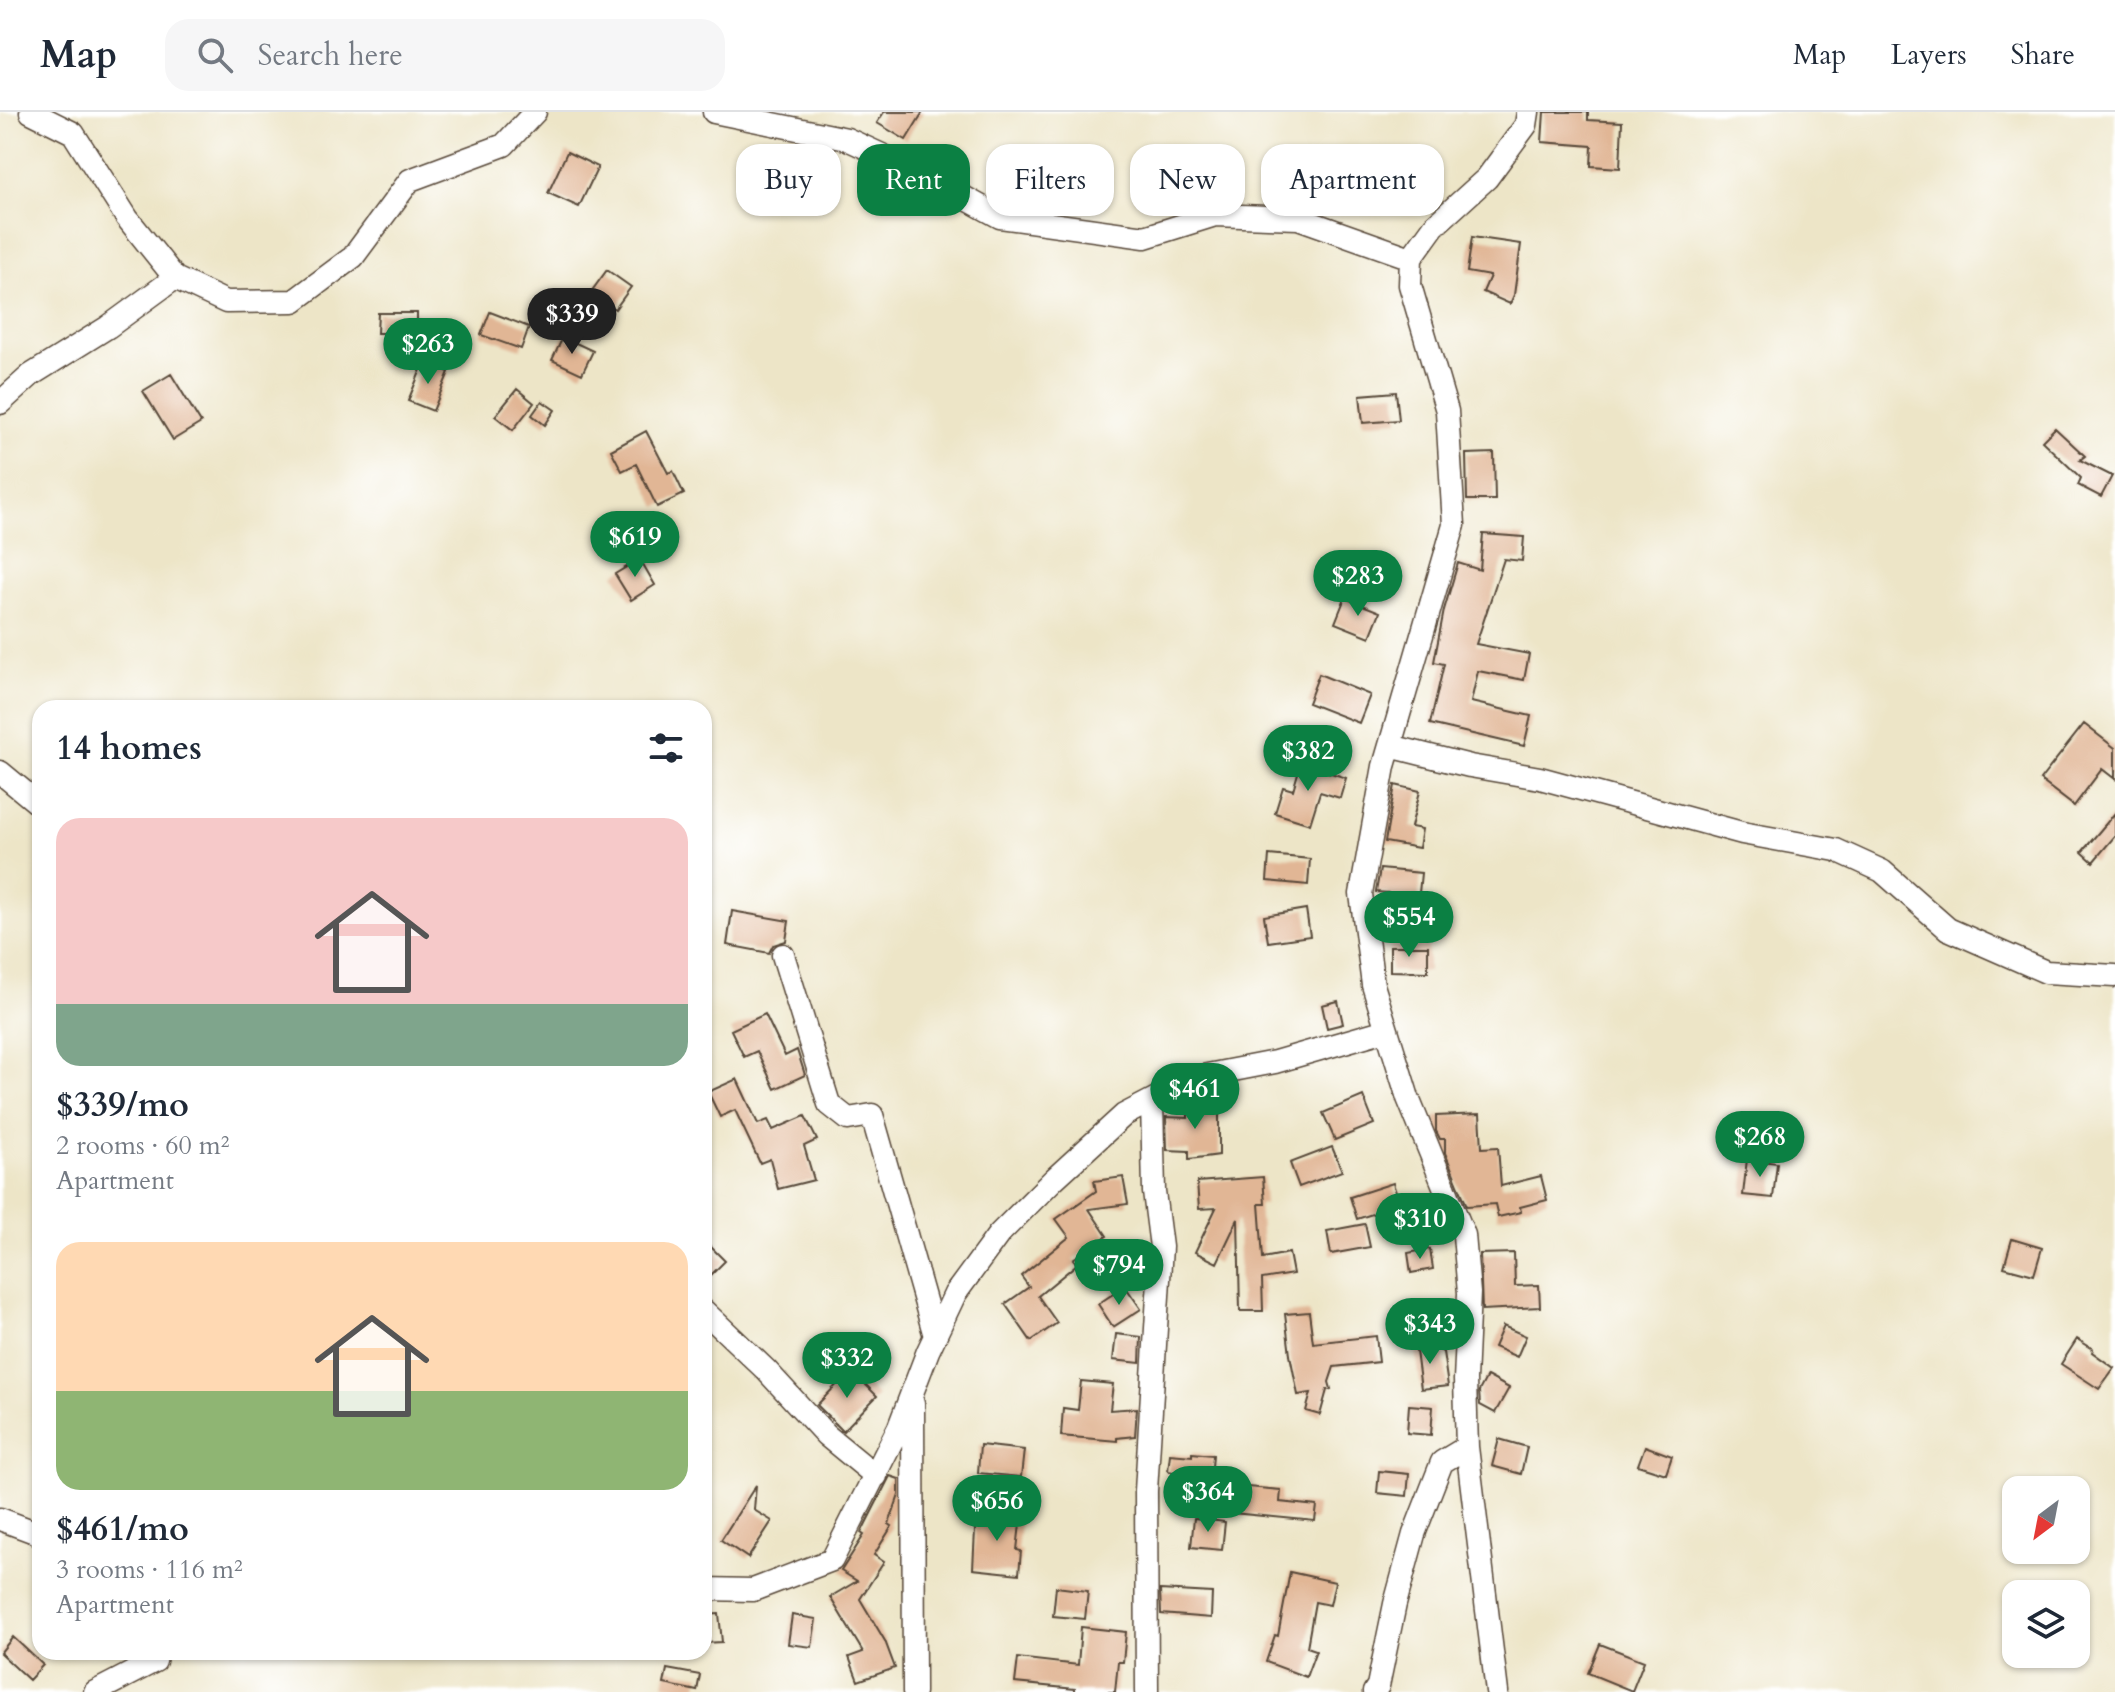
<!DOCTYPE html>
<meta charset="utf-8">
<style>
body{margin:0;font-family:Cardo,serif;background:#f6f6f7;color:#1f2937;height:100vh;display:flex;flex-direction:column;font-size:30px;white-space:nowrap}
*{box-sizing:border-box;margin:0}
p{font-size:26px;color:#747a83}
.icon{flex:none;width:44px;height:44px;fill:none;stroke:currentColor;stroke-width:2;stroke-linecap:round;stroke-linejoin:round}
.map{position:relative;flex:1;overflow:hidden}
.side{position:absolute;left:32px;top:588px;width:680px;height:960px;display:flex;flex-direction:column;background:#fff;border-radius:24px;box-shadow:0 2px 6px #0004}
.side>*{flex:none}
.hud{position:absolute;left:736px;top:32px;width:760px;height:72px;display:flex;gap:16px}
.needle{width:52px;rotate:212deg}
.tools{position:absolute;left:2002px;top:1364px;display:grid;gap:16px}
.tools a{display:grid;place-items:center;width:88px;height:88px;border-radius:16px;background:#fff;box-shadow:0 2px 6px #0004;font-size:40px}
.price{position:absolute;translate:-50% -68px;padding:0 18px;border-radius:28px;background:#0b8043;color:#fff;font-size:26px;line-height:52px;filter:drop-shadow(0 2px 4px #0008)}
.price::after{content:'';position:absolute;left:50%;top:48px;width:24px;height:18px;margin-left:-12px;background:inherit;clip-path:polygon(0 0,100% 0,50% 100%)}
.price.selected{background:#222;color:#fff}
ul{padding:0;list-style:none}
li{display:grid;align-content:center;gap:16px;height:424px;padding:0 24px}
li span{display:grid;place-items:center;height:248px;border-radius:24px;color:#555}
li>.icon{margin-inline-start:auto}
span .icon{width:144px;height:144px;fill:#fffc;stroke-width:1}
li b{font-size:34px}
h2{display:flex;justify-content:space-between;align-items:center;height:96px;padding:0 24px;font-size:34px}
.pill{padding:0 28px;border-radius:24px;background:#fff;box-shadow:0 2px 6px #0004;font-size:28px;line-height:72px}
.pill.selected{background:#0b8043;color:#fff}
header{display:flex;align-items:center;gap:48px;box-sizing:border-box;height:112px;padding:0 40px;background:#fff;border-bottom:2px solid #e0e1e3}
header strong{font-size:38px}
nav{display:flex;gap:44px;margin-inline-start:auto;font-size:28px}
.search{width:560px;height:72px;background:#f6f6f7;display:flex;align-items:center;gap:20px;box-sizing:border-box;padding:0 28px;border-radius:24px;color:#747a83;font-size:30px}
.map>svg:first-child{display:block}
</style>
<header>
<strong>Map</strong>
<div class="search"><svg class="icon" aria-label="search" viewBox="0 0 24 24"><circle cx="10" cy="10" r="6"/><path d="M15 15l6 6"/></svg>Search here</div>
<nav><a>Map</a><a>Layers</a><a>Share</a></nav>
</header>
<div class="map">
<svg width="2115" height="1580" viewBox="0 0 2115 1580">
<rect width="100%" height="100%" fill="#fff"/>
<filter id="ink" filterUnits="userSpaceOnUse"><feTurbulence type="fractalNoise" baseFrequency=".0125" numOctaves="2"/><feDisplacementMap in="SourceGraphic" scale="16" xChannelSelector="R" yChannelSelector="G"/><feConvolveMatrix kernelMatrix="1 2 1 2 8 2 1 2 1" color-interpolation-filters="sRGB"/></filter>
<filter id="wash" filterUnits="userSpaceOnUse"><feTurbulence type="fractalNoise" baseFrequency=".006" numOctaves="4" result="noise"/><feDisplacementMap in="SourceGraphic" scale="32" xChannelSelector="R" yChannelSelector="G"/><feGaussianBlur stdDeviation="1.8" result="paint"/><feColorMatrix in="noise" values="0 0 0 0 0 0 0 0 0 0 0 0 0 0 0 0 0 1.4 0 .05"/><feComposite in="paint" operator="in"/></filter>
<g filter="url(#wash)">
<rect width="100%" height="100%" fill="#ede5c7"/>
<g id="blocks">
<path fill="#e1b695" d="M884,0H923L906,28L877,11Z
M1544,0H1588V8L1622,10L1620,56L1591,54L1592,34L1542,30Z
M567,40L598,55L579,95L548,81Z
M1472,125L1521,132L1514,183L1510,192L1483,180L1490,164L1467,160Z
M607,158L631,175L615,197L591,180Z
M490,200L529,215L521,237L481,223Z
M378,201H417V221H377Z
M563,225L593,239L582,262L552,248Z
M424,250L449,260L433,299L408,289Z
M171,262L201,311L173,328L143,279Z
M517,277L534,291L513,318L495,304Z
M1396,280L1399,308L1363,311L1360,283Z
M542,289L555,298L545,313L532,303Z
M2055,316L2085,344L2080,348L2112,364L2101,385L2078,373L2081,366L2042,329Z
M646,319L668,361L673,359L684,382L657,395L636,352L622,359L611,338Z
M1494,341L1495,388H1467L1466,342Z
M1483,422L1524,425L1522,449L1504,447L1476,532L1529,542L1524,568L1478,559L1471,590L1531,604L1524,634L1430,612L1444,552L1434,550L1444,498L1458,451L1480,458Z
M1358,445L1391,451L1387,472L1354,466Z
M640,447L655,473L631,488L615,462Z
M1345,486L1380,500L1370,525L1335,511Z
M1319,562L1370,583L1359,611L1308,591Z
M2084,612L2115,636V667L2102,657L2074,694L2040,668Z
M1301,651L1346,666L1340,686L1320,680L1310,712L1275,701L1283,675L1293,678Z
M1395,673L1420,679L1411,715L1422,717L1419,736L1385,730Z
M2115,701V724L2093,750L2082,740Z
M1269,743L1310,747L1308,773L1267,769Z
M1380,757L1421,761L1418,791L1388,788V781L1376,780Z
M1306,797L1310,824L1268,830L1264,804Z
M732,799L789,809L786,829L773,833L769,841L727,833Z
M1390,834H1428V860L1390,859Z
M1338,889L1343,912L1327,916L1322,893Z
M765,902L785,944L797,938L805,963L775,977L757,939L744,945L731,918Z
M737,967L758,1012L768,1008L773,1018L805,1004L817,1028L804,1034L814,1068L778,1077L770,1047L760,1051L735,998L720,1005L708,980Z
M1363,984L1374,1012L1335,1028L1323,1001Z
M1188,992H1219V1043L1189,1047V1039L1167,1038L1166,1005L1188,1006Z
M1480,1002L1482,1036L1498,1035L1501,1074L1541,1064L1547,1088L1520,1095L1521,1100L1498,1105L1495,1092L1467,1094L1445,1041V1027H1440L1436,1019V1004Z
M1332,1035L1342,1059L1299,1075L1290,1051Z
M1747,1047L1777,1051L1773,1086L1743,1083Z
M1123,1065L1128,1092L1089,1097L1107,1124L1073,1147L1077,1152L1038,1184L1057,1211L1031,1229L1005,1192L1029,1175L1021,1164L1069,1125L1056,1107L1096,1079L1094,1069Z
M1263,1065L1265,1092H1259L1263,1146L1289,1141L1293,1162L1262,1167L1263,1199H1240L1238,1107L1217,1151L1195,1140L1216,1096L1199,1097L1197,1070Z
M1393,1071L1400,1093L1357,1107L1350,1085Z
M1365,1112L1370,1135L1331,1142L1327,1119Z
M2012,1127L2042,1136L2034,1163L2004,1155Z
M704,1128L725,1149L704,1170Z
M1430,1137L1433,1157L1411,1161L1408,1141Z
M1514,1141L1515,1174L1539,1173L1540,1195L1482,1198L1480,1142Z
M1125,1174L1141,1197L1113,1215L1098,1192Z
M1309,1200L1313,1231L1376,1224L1379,1250L1334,1255L1329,1270L1331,1277L1327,1278L1320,1303L1306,1299L1311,1281L1298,1283L1290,1243L1285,1202Z
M1503,1214L1526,1224L1517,1245L1494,1235Z
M1116,1222L1141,1225L1140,1251L1113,1248Z
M1414,1224L1443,1240L1448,1274L1421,1277Z
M2077,1227L2093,1237L2092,1240L2114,1256L2099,1277L2061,1252Z
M851,1258L877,1284L843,1319L817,1293Z
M1487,1264L1509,1276L1495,1301L1480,1293L1479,1279Z
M1081,1269L1113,1272L1110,1298L1137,1296L1135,1324L1117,1326V1329L1061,1324L1063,1296L1078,1298Z
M1409,1293L1433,1295L1431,1323L1407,1321Z
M1499,1327L1527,1335L1521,1362L1492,1354Z
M980,1333L1024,1338L1021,1365L978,1361Z
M1645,1334L1672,1344L1666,1362L1638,1353Z
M1192,1341L1213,1343L1211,1367L1168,1359L1170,1342L1192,1344Z
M1379,1359L1409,1362L1407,1384L1377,1381Z
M890,1364L899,1367V1383L889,1412L892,1414L874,1443L884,1450L860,1487L885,1529L895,1556L858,1569L849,1545L863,1540L830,1485L857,1469L841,1459L864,1423L861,1421Z
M756,1373L754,1398L772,1409L748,1446L721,1428Z
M1236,1374L1281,1378L1280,1390L1317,1394L1315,1409L1233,1401Z
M976,1399L1021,1403L1017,1438L1021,1439L1019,1462L973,1457Z
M1194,1406L1225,1410L1222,1438L1191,1435Z
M1290,1460L1335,1470L1330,1493L1315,1490L1307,1535L1316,1538L1306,1565L1266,1550L1275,1523L1278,1524Z
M1056,1475L1088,1479L1085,1507L1053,1504Z
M1160,1478L1212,1481L1211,1506L1161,1502Z
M719,1502L722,1530L704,1531V1503Z
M792,1503L816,1507L812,1535L788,1532Z
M1081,1515L1126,1520L1123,1550H1118L1115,1580H1075V1577L1015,1571L1018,1546L1078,1553Z
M13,1525L43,1553L29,1568L0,1541Z
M1600,1532L1644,1549L1632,1579L1588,1561Z
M667,1557L700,1563L697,1579L664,1572Z"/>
</g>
</g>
<g filter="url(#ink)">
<use href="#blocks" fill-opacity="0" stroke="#564637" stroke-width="2"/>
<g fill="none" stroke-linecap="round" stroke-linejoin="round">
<g stroke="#564637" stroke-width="25">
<path id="minor" d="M31,0L73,21L127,106L175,166L226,190L294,189L353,145L410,68L504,33L535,0
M714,0L847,27L908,55L1000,105L1145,125L1215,103L1298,106L1411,146
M0,291L31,263L108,215L175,166
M1390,634L1470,654L1540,666L1742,721L1836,738L1882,759L1948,817L2046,860L2115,864
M0,660L40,693
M783,843L829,992L848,1007L872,1003L935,1224
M704,1199L766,1258L826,1323L876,1364
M913,1291L914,1580
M0,1407L40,1422
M704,1477L753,1478L832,1448L899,1315L928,1239L955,1182L999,1122L1054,1067L1124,1003L1197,965L1275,950L1386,918
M95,1580L155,1549L157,1540
M1147,1580L1146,1379L1161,1135L1154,1080L1152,989
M1374,1580L1378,1574L1395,1492L1414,1422L1442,1350L1467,1335
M1497,1580L1467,1335L1465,1268L1469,1181L1464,1123L1408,986L1373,873L1361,782L1384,654L1454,413L1447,299L1410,173L1411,146L1434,114L1487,66L1526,13L1528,0"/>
</g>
<use href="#minor" stroke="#fff" stroke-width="22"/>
</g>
</g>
</svg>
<div class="tools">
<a><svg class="needle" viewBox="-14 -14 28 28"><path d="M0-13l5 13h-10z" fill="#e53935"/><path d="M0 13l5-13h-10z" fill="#747a83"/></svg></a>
<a><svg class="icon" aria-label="layers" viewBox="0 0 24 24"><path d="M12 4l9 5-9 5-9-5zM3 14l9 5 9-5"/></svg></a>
</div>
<b class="price selected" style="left:572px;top:244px">$339</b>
<b class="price" style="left:428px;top:274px">$263</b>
<b class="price" style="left:635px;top:467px">$619</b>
<b class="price" style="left:1358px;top:506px">$283</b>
<b class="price" style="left:1308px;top:681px">$382</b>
<b class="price" style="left:1409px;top:847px">$554</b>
<b class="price" style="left:1195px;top:1019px">$461</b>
<b class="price" style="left:1760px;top:1067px">$268</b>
<b class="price" style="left:1420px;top:1149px">$310</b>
<b class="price" style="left:1119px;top:1195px">$794</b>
<b class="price" style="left:1430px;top:1254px">$343</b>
<b class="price" style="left:847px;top:1288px">$332</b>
<b class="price" style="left:1208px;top:1422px">$364</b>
<b class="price" style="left:997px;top:1431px">$656</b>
<div class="hud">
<a class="pill">Buy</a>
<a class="pill selected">Rent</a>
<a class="pill">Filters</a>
<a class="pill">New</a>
<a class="pill">Apartment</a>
</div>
<section class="side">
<h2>14 homes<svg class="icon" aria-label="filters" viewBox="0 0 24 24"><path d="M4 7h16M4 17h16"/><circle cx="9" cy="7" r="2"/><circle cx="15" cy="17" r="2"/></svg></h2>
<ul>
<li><span style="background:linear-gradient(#f6c9c9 75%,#7fa58c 0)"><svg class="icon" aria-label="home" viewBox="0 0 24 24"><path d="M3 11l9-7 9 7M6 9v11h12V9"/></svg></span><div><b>$339/mo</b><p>2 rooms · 60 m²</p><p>Apartment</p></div></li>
<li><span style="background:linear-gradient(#ffd9b3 60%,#8fb573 0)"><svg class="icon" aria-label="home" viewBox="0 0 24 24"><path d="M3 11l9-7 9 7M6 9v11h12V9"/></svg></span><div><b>$461/mo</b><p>3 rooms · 116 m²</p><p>Apartment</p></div></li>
</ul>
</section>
</div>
